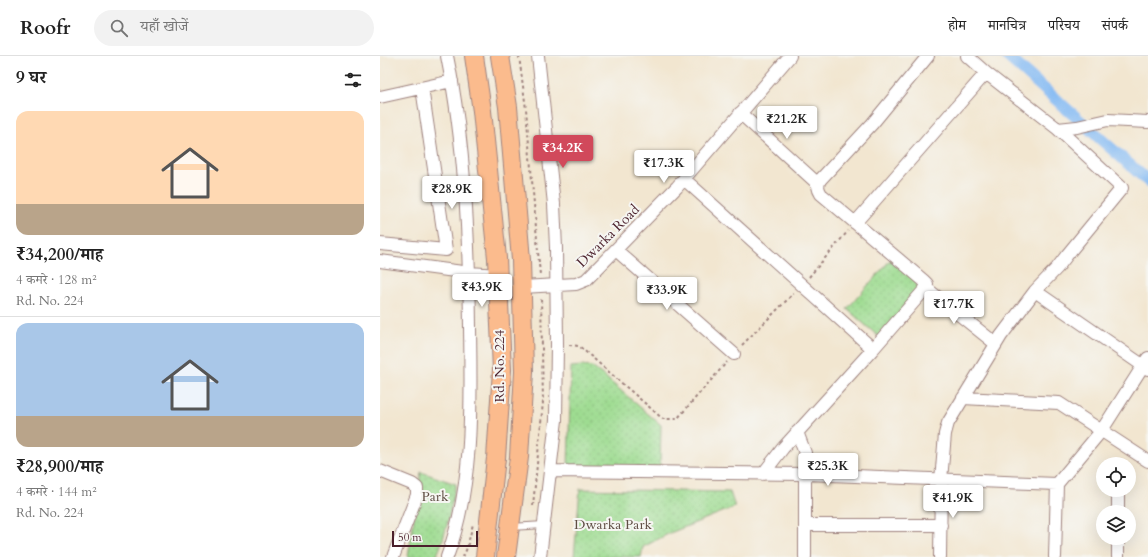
<!DOCTYPE html>
<html lang="hi">
<meta charset="utf-8">
<style>
body{margin:0;font-family:Cardo,"Noto Serif Devanagari",serif;background:#f2f2f2;color:#222;height:100vh;display:flex;flex-direction:column;font-size:15px;white-space:nowrap}
*{box-sizing:border-box;margin:0}
p{font-size:13px;color:#767676}
.icon{flex:none;width:22px;height:22px;fill:none;stroke:currentColor;stroke-width:2;stroke-linecap:round;stroke-linejoin:round}
.map{position:relative;flex:1;overflow:hidden}
.panel{display:flex;flex-direction:column;background:#fff;width:380px}
.panel>*{flex:none}
.tools{position:absolute;left:716px;top:401px;display:grid;gap:8px}
.tools a{display:grid;place-items:center;width:40px;height:40px;border-radius:50%;background:#fff;box-shadow:0 4px 16px #0002;font-size:20px}
.scale{position:absolute;left:12px;bottom:10px;width:86px;box-sizing:border-box;padding-left:4px;border:2px solid #4a1f2b;border-top:0;font-size:11px;line-height:14px;white-space:nowrap;color:#4a1f2b;-webkit-text-stroke:3px #f6f6f2;paint-order:stroke}
.price{position:absolute;translate:-50% -34px;padding:0 9px;border-radius:4px;background:#fff;color:#222;font-size:13px;line-height:26px;filter:drop-shadow(0 1px 2px #0008)}
.price::after{content:'';position:absolute;left:50%;top:24px;width:12px;height:9px;margin-left:-6px;background:inherit;clip-path:polygon(0 0,100% 0,50% 100%)}
.price.selected{background:#d1495b;color:#fff}
ul{padding:0;list-style:none}
li{display:grid;align-content:center;gap:8px;height:212px;padding:0 16px}
li+li{border-top:1px solid #e0e0e0}
li span{display:grid;place-items:center;height:124px;border-radius:12px;color:#555}
li>.icon{margin-inline-start:auto}
span .icon{width:72px;height:72px;fill:#fffc;stroke-width:1}
li b{font-size:17px}
h2{display:flex;justify-content:space-between;align-items:center;height:48px;padding:0 16px;font-size:17px}
header{display:flex;align-items:center;gap:24px;box-sizing:border-box;height:56px;padding:0 20px;background:#fff;border-bottom:1px solid #e0e0e0}
header strong{font-size:19px}
nav{display:flex;gap:22px;margin-inline-start:auto;font-size:14px}
.search{width:280px;height:36px;background:#f2f2f2;display:flex;align-items:center;gap:10px;box-sizing:border-box;padding:0 14px;border-radius:22px;color:#767676;font-size:15px}
main{display:flex;flex:1;min-height:0}
.map>svg:first-child{display:block}
</style>
<header>
<strong>Roofr</strong>
<div class="search"><svg class="icon" aria-label="search" viewBox="0 0 24 24"><circle cx="10" cy="10" r="6"/><path d="M15 15l6 6"/></svg>यहाँ खोजें</div>
<nav><a>होम</a><a>मानचित्र</a><a>परिचय</a><a>संपर्क</a></nav>
</header>
<main>
<section class="panel">
<h2>9 घर<svg class="icon" aria-label="filters" viewBox="0 0 24 24"><path d="M4 7h16M4 17h16"/><circle cx="9" cy="7" r="2"/><circle cx="15" cy="17" r="2"/></svg></h2>
<ul>
<li><span style="background:linear-gradient(#ffd9b3 75%,#b9a48a 0)"><svg class="icon" aria-label="home" viewBox="0 0 24 24"><path d="M3 11l9-7 9 7M6 9v11h12V9"/></svg></span><div><b>₹34,200/माह</b><p>4 कमरे · 128 m²</p><p>Rd. No. 224</p></div></li>
<li><span style="background:linear-gradient(#a9c7e8 75%,#b9a48a 0)"><svg class="icon" aria-label="home" viewBox="0 0 24 24"><path d="M3 11l9-7 9 7M6 9v11h12V9"/></svg></span><div><b>₹28,900/माह</b><p>4 कमरे · 144 m²</p><p>Rd. No. 224</p></div></li>
</ul>
</section>
<div class="map">
<svg width="768" height="501" viewBox="0 0 768 501">
<defs>
<pattern id="grass-dots" width="8" height="8" patternUnits="userSpaceOnUse"><rect width="8" height="8" fill="#9edc91"/><path d="M2 2h.1M6 6h.1" fill="none" stroke="#8abc7d" stroke-width="1.8" stroke-linecap="round"/></pattern>
</defs>
<rect width="100%" height="100%" fill="#f6f6f2"/>
<filter id="ink" filterUnits="userSpaceOnUse"><feTurbulence type="fractalNoise" baseFrequency=".025" numOctaves="2"/><feDisplacementMap in="SourceGraphic" scale="8" xChannelSelector="R" yChannelSelector="G"/><feConvolveMatrix kernelMatrix="1 2 1 2 8 2 1 2 1" color-interpolation-filters="sRGB"/></filter>
<filter id="wash" filterUnits="userSpaceOnUse"><feTurbulence type="fractalNoise" baseFrequency=".012" numOctaves="4" result="noise"/><feDisplacementMap in="SourceGraphic" scale="16" xChannelSelector="R" yChannelSelector="G"/><feGaussianBlur stdDeviation="0.9" result="paint"/><feColorMatrix in="noise" values="0 0 0 0 0 0 0 0 0 0 0 0 0 0 0 0 0 1.4 0 .05"/><feComposite in="paint" operator="in"/></filter>
<g filter="url(#wash)">
<rect width="100%" height="100%" fill="#f2e6d0"/>
<path fill="url(#grass-dots)" stroke="#747e5e" d="M512,202L543,229L499,281L467,253Z
M202,310L212,311L224,320L281,369L280,413L188,410L191,311Z
M41,416L76,428C70,453 67,478 56,501H28Z
M200,433L350,436L355,451L290,477L263,491L261,501H194Z"/>
<g fill="none" stroke-linecap="round" stroke-linejoin="round">
<path stroke="#84baf3" stroke-width="12" d="M627,0L768,125"/>
</g>
</g>
<g filter="url(#ink)">
<g fill="none" stroke-linecap="round" stroke-linejoin="round">
<g stroke="#9e827e" stroke-width="8">
<path id="service" d="M131,471L164,469"/>
</g>
<g stroke="#9e827e" stroke-width="14">
<path id="minor" d="M158,0L174,148L176,192L177,288L176,364L160,501
M587,0L606,17L678,73L697,71L728,64L768,66
M0,41L72,25
M360,57L438,128
M304,123L493,293
M475,167L606,17
M0,188L66,194L42,32
M236,194L354,298
M0,205L90,217L118,219
M142,231L196,228L206,224L297,131L410,0
M546,232L616,288
M655,235L768,313
M583,342L679,347L768,405
M417,376L425,397V501
M0,415L32,428L37,432V439L13,501
M170,415L426,418L677,428L675,501
M383,418L403,392L493,293L546,232L547,228L543,224L441,138C438,133 437,130 440,124L492,68L548,0
M677,428L722,374L768,302
M738,456V435
M425,469H561
M67,501C94,429 91,347 90,271C89,182 85,88 67,0
M560,501L561,424L565,378L568,367L621,280L655,235L677,212L687,199L742,132L678,73
M738,501V482"/>
</g>
<g stroke="#9e827e" stroke-width="20">
<path id="primary" d="M94,0L102,55L117,202L122,314L116,402L105,501
M120,0L128,51L141,204L144,316L139,401L126,501"/>
</g>
<path stroke="#9e827e" stroke-width="2" stroke-dasharray="3 3" stroke-linecap="butt" d="M139,0L146,53L160,219
M429,221L468,175
M189,289L199,290L283,363H297L347,306
M362,289L414,237
M153,450L163,346L161,241
M83,501L87,492L93,468"/>
<use href="#service" stroke="#fff" stroke-width="6"/>
<use href="#minor" stroke="#fff" stroke-width="12"/>
<use href="#primary" stroke="#fbbb8d" stroke-width="18"/>
</g>
</g>
<g text-anchor="middle" dominant-baseline="central" stroke-width="4" stroke-linejoin="round" paint-order="stroke">
<g font-size="14" fill="#4a1f2b" stroke="#f6f6f2">
<text transform="translate(228 180) rotate(-45)">Dwarka Road</text>
<text transform="translate(119 310) rotate(-90)">Rd. No. 224</text>
</g>
<g font-size="14" fill="#5f4e44" stroke="#f6f6f2">
<text x="55" y="440">Park</text>
<text x="233" y="468">Dwarka Park</text>
</g>
</g>
</svg>
<div class="tools">
<a><svg class="icon" aria-label="locate" viewBox="0 0 24 24"><circle cx="12" cy="12" r="6"/><path d="M12 2v4M12 18v4M2 12h4M18 12h4"/></svg></a>
<a><svg class="icon" aria-label="layers" viewBox="0 0 24 24"><path d="M12 4l9 5-9 5-9-5zM3 14l9 5 9-5"/></svg></a>
</div>
<div class="scale">50 m</div>
<b class="price" style="left:407px;top:84px">₹21.2K</b>
<b class="price selected" style="left:183px;top:113px">₹34.2K</b>
<b class="price" style="left:284px;top:128px">₹17.3K</b>
<b class="price" style="left:72px;top:154px">₹28.9K</b>
<b class="price" style="left:102px;top:252px">₹43.9K</b>
<b class="price" style="left:287px;top:255px">₹33.9K</b>
<b class="price" style="left:574px;top:269px">₹17.7K</b>
<b class="price" style="left:448px;top:431px">₹25.3K</b>
<b class="price" style="left:573px;top:463px">₹41.9K</b>
</div>
</main>
